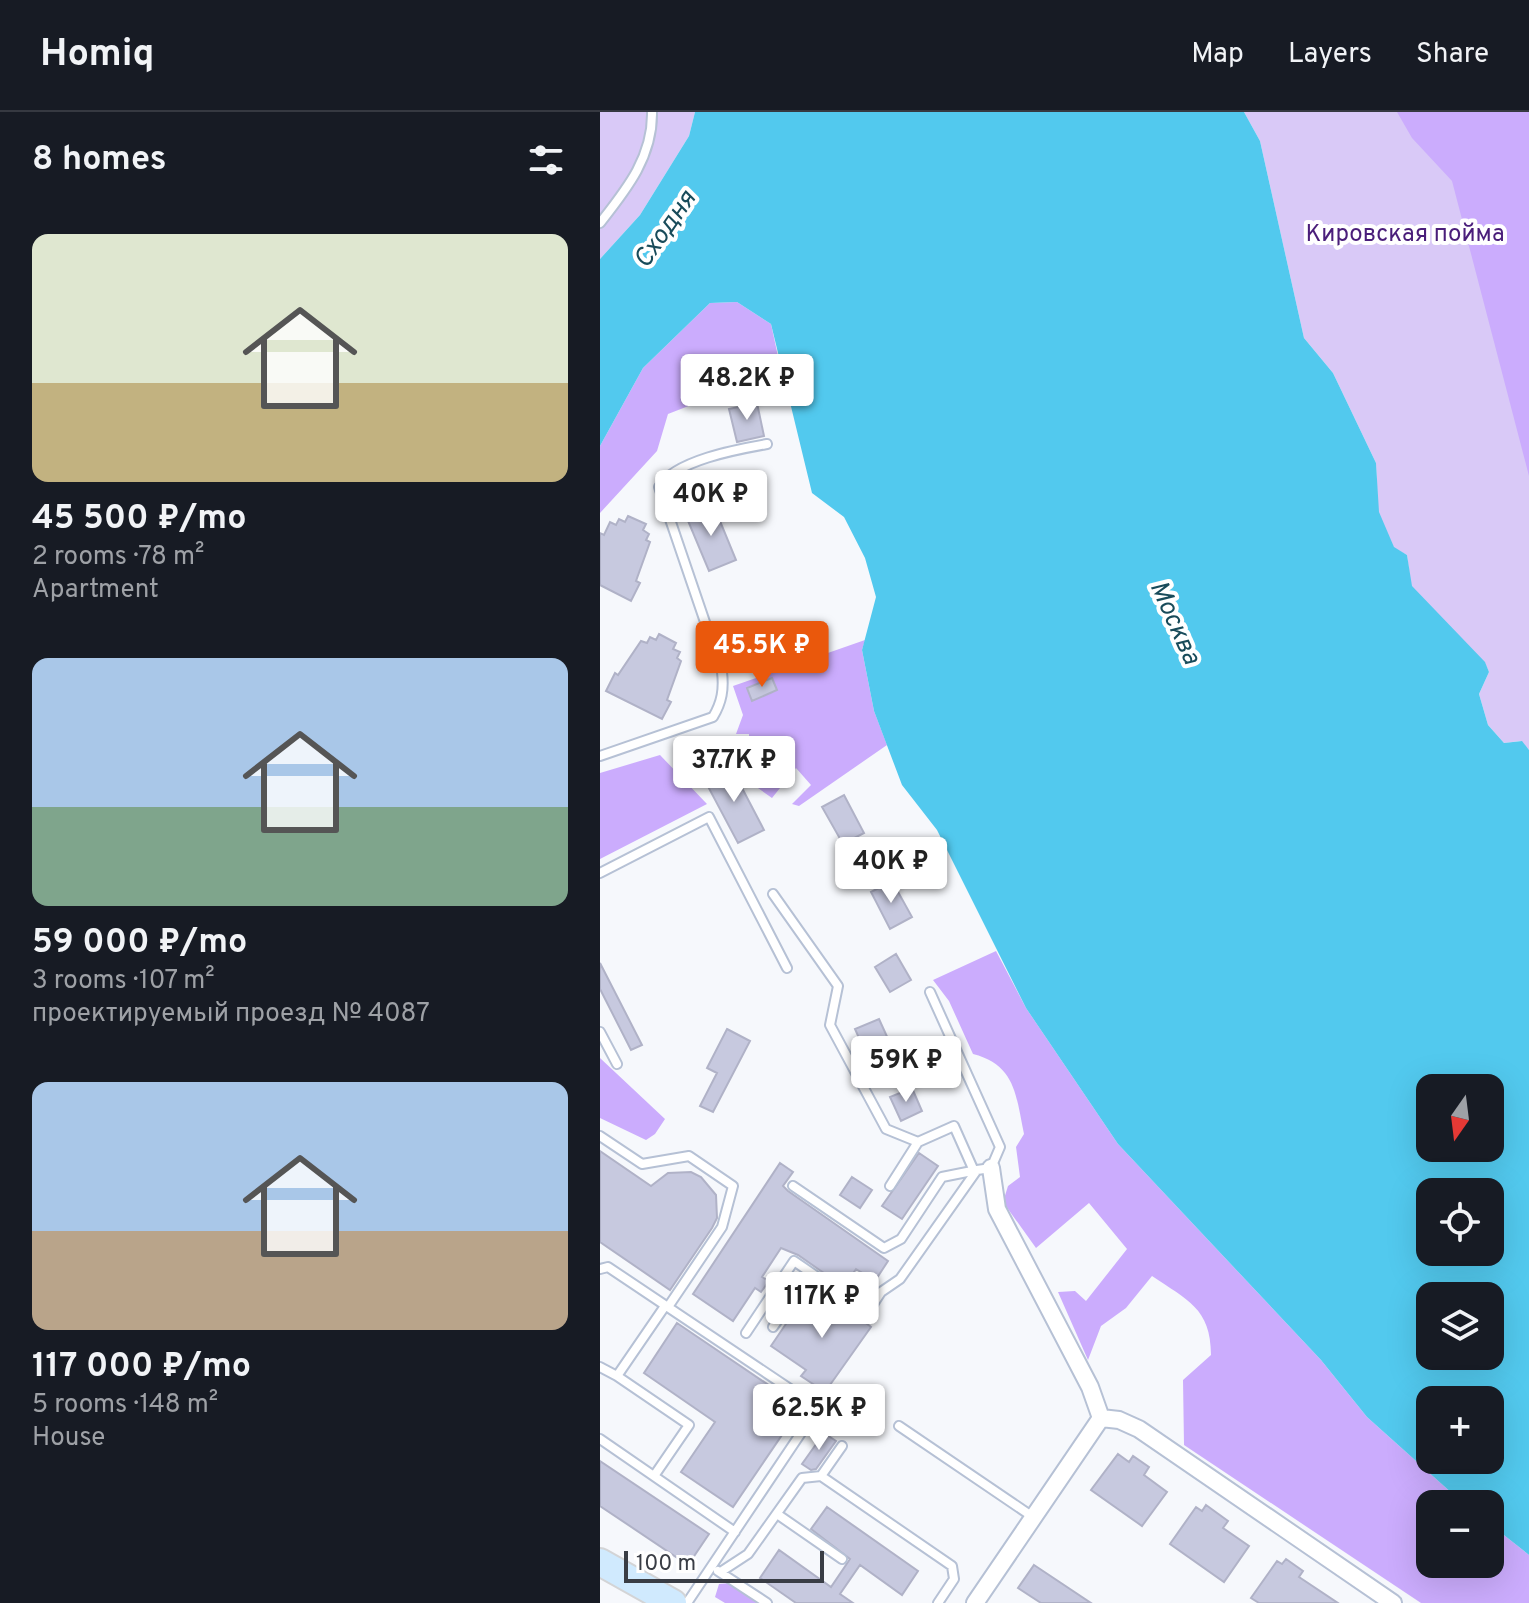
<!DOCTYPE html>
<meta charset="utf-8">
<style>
body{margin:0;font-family:Overpass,sans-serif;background:#20242c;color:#f1f3f6;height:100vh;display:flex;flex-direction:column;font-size:30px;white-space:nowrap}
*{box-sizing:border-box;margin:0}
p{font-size:26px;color:#9ea1a6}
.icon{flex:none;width:44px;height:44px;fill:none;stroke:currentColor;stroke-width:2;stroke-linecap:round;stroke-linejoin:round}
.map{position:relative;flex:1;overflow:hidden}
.details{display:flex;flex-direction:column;background:#171b24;width:600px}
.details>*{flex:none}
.needle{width:52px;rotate:194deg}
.buttons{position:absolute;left:816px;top:962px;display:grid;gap:16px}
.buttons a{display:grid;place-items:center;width:88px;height:88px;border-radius:16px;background:#171b24;box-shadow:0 8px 32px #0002;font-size:40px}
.scale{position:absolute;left:24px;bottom:20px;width:200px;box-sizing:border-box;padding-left:8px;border:4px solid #393d45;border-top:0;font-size:22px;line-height:28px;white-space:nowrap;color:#393d45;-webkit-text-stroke:6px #fff;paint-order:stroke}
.price{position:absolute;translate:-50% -68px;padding:0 18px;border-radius:8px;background:#fff;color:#222;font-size:26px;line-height:52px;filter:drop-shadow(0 2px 4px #0008)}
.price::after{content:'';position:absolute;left:50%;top:48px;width:24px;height:18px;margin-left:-12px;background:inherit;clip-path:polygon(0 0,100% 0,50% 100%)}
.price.active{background:#ea580c;color:#fff}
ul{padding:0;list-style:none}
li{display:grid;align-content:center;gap:16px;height:424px;padding:0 32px}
li span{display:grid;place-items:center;height:248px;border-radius:16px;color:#555}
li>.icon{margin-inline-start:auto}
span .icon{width:144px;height:144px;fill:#fffc;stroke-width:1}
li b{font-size:34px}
h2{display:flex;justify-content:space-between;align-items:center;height:96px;padding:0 32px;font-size:34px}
header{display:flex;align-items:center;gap:48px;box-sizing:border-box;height:112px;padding:0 40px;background:#171b24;border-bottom:2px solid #363941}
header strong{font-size:38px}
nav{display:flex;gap:44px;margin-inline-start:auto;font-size:28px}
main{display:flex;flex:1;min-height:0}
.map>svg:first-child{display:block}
</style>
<header>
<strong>Homiq</strong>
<nav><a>Map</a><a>Layers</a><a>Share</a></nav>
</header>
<main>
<section class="details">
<h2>8 homes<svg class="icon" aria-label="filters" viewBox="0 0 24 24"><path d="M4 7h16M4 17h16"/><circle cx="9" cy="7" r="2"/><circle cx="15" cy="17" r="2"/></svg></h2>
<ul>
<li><span style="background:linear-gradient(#dfe7d0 60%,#c2b280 0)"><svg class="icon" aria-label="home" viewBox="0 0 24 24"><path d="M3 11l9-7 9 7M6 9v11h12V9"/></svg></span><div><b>45 500 ₽/mo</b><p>2 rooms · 78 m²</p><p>Apartment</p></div></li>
<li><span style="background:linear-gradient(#a9c7e8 60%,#7fa58c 0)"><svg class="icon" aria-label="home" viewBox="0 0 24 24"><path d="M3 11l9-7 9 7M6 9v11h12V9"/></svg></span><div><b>59 000 ₽/mo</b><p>3 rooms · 107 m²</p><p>проектируемый проезд № 4087</p></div></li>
<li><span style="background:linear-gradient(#a9c7e8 60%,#b9a48a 0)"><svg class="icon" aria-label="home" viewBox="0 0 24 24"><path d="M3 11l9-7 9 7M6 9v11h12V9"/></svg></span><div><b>117 000 ₽/mo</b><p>5 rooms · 148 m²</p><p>House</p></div></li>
</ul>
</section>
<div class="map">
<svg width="929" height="1491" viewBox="0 0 929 1491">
<rect width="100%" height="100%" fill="#f6f8fc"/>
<path fill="#d9c9f7" d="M0,0H95L89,24L40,103L0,147Z
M644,0H929V638L921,629L904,631L888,613L879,582L889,560L885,551L811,474L807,443L794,436L778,400L776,351L733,261L704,226L660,29Z"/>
<path fill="#cbacfd" d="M797,0H929V364L852,69L812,26Z
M137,190L171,212L181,258L68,302L57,339L0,401V334L43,256L110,191Z
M265,528L262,538L274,599L287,633L199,694L192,692L211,673L196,656L172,686L138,662L136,648L149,634V622H136L143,603L133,574Z
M60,643L107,692L0,747V661Z
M396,839L426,896L518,1032L721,1248L767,1305L864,1392H830V1452H890V1412L929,1443V1491H821L584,1333L583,1268L611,1243C611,1196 587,1188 552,1164L526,1196L501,1214L488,1248L458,1180L475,1179L486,1189L527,1137L489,1091L436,1136L403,1090L408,1074L420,1065L416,1035L424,1022C416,984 416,953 373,942L349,889L333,868Z
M0,946L65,1007L55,1022L46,1028L0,1006Z
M130,1471L161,1491H125L115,1485L119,1472Z"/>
<path fill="#52c9ee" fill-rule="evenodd" d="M95,0H644L660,29L704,226L733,261L776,351L779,400L794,435L807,443L812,474L885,550L889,560L879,582L888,613L904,631L922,629L929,638V1443L890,1412V1392H864L767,1305L721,1248L518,1032L426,896L337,718L302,673L274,599L262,538L276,485L265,446L244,405L212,381L171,212L137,190L110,191L43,256L0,334V147L40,103L89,24ZM830,976H890V1036H830ZM830,1080H890V1140H830ZM830,1184H890V1244H830ZM830,1288H890V1348H830Z"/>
<path fill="#c7c9df" stroke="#b0b2c7" stroke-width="2" d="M157,291L164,324L137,330L129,297Z
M113,392L136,448L109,459L86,404Z
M28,404L46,412L43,418L49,422L46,428L50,430L36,469L40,471L31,489L0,473V421L4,423L10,410L16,413L19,407L25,410Z
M59,522L76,531L73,537L80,540L77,546L81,549L67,588L71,590L62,607L6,579L15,561L18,563L41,529L47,531L50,525L56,528Z
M172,566L177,578L152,589L147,576Z
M130,653L164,718L138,731L104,667Z
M244,683L264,721L243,732L222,695Z
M292,769L312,805L290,817L271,780Z
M296,842L311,868L290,880L275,855Z
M0,851L42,933L31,938L0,877Z
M279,907L294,940L270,951L255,917Z
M127,917L150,929L113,1000L100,994L117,961L107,956Z
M312,976L322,999L301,1009L290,985Z
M0,1039L51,1074L68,1061L91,1060L101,1065L116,1083L117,1106L112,1116L70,1178L0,1130Z
M319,1041L338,1054L302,1107L282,1094Z
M180,1051L193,1060L183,1074L188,1079L288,1149L275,1169L256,1157L244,1175L198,1143L181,1136L162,1165L169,1169L161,1180L155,1176L133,1209L93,1182Z
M252,1065L272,1078L260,1096L240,1083Z
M225,1179L271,1215L225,1280L201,1264L206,1258L171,1234L192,1203L203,1210Z
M77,1211L201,1295L133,1395L81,1360L115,1310L44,1261Z
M224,1321L236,1329L216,1357L211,1358L202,1352Z
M518,1342L529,1350L533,1344L549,1355L544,1363L567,1380L542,1414L491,1378Z
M0,1349L109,1422L88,1453L0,1394Z
M606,1393L628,1409L623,1416L649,1434L624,1470L570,1432L596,1395L602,1399Z
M227,1395L318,1459L302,1483L260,1453L240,1482L253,1491H196L160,1466L179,1438L231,1475L250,1447L211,1417Z
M686,1447L703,1459L699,1465L738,1491H659L651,1486L677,1449L682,1452Z
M434,1453L491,1491H441L418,1476Z"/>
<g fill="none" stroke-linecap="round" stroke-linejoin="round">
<g stroke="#b6c1d5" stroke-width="12">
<path id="service" d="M0,111C26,78 53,45 52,0
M0,644L113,605C122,590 124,577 122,560L59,375C75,348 139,337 167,332
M0,761L109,705L187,856
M173,782L238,874L230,913L286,1017L318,1030
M0,920L17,952
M0,1024L42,1052L89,1044L133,1074L122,1115L68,1195
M193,1074L284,1136L301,1127L342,1065L377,1058
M290,1074L318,1030L354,1014L374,1059
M0,1157L8,1155L211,1291L209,1309L87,1491
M173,1215L189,1192L205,1189L220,1167
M146,1221L194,1149L268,1200L281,1180L300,1167L377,1058L391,1056L400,1035L330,880
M0,1255L17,1264L65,1194
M17,1264L89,1313L54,1364
M299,1314L433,1405
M0,1327L135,1420
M242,1334L221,1364L352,1454L354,1467L338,1491
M177,1402L242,1447
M118,1459L167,1491
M122,1459L148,1442L202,1366L221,1364"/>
</g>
<g stroke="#b6c1d5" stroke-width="20">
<path id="minor" d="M391,1056L397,1097L490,1275L501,1306
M501,1306L519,1308L539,1317L793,1491
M375,1491L501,1306"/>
</g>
<g stroke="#d3d4d6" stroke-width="30">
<path id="primary" d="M0,1450L73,1491"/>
</g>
<use href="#service" stroke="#fff" stroke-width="8"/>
<use href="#minor" stroke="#fff" stroke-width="16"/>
<use href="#primary" stroke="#d0eafe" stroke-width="26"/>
</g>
<g text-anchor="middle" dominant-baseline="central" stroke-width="8" stroke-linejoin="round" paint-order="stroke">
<g font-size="24" fill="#4a1e7a" stroke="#fff">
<text x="805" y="123">Кировская пойма</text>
</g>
<g font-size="26" font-style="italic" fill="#184b5a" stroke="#fff">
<text transform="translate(66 118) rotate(-55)">Сходня</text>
<text transform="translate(574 511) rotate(66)">Москва</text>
</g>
</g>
</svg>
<div class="buttons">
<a><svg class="needle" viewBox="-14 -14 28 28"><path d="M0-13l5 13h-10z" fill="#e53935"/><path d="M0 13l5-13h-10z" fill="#9ea1a6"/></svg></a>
<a><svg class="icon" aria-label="locate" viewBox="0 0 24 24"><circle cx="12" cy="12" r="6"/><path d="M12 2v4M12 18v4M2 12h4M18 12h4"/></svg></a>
<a><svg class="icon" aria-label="layers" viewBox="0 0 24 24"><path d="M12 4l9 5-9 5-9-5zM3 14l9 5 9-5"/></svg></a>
<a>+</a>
<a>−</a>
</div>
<div class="scale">100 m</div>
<b class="price" style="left:147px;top:310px">48.2K ₽</b>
<b class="price" style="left:111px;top:426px">40K ₽</b>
<b class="price active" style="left:162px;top:577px">45.5K ₽</b>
<b class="price" style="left:134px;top:692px">37.7K ₽</b>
<b class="price" style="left:291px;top:793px">40K ₽</b>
<b class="price" style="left:306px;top:992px">59K ₽</b>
<b class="price" style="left:222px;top:1228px">117K ₽</b>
<b class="price" style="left:219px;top:1340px">62.5K ₽</b>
</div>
</main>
